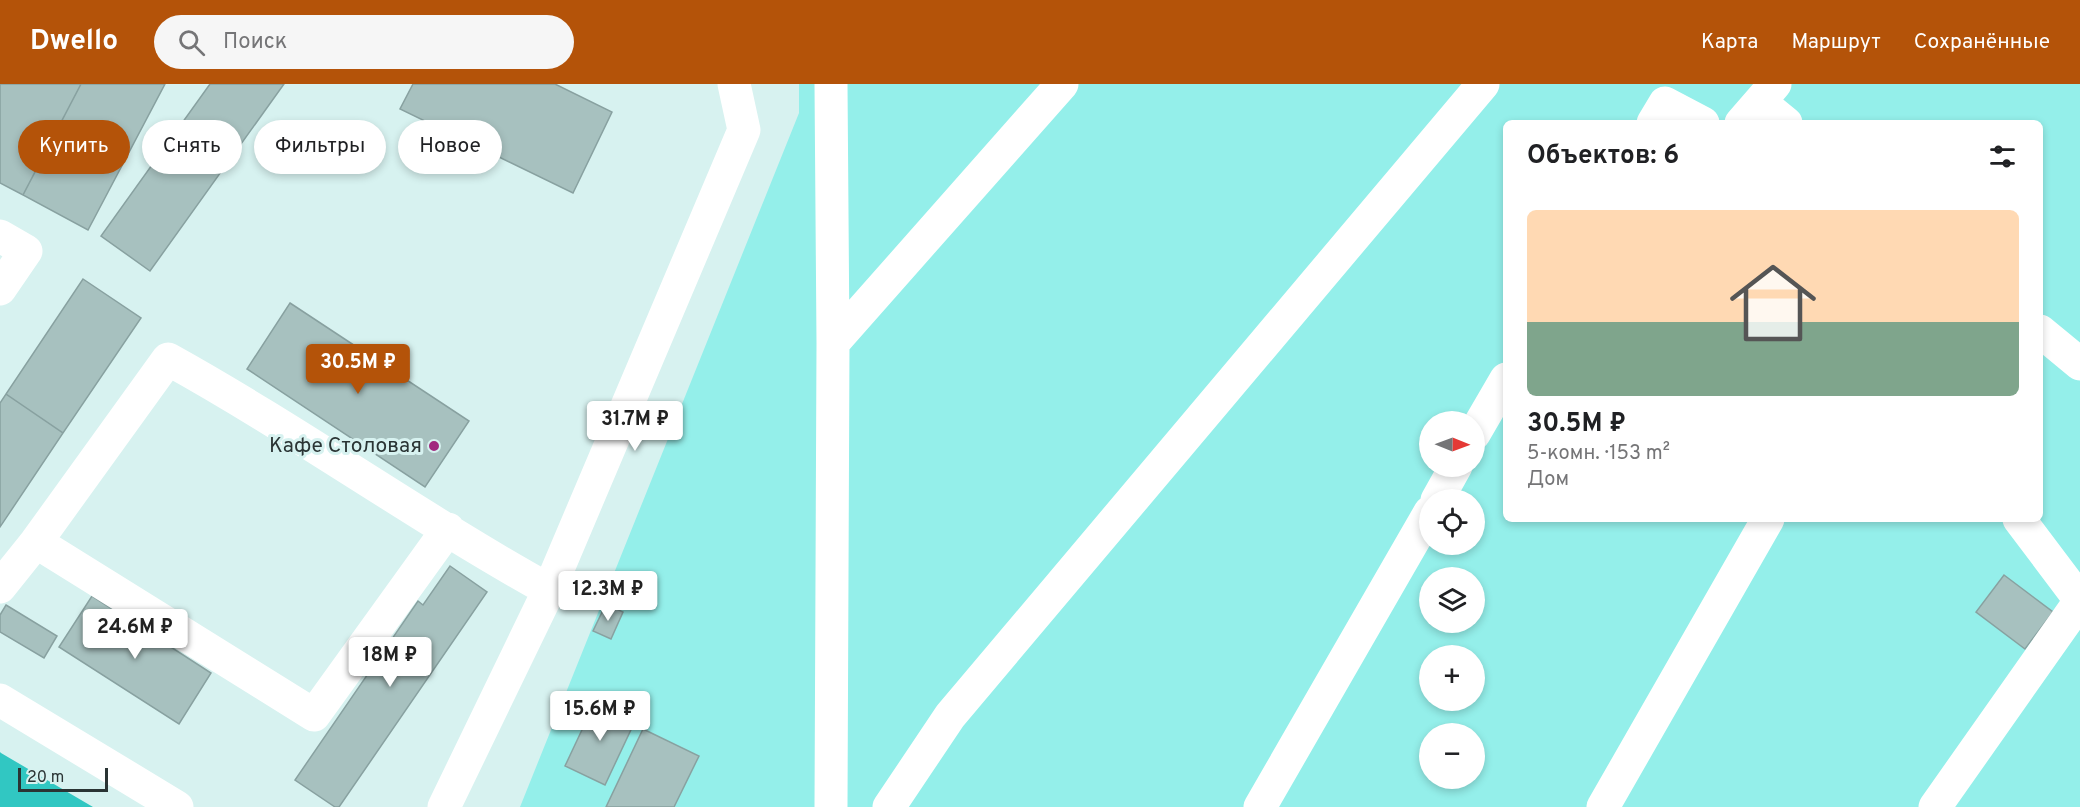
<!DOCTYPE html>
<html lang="ru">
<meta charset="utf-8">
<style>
body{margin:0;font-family:Overpass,sans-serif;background:#f6f6f6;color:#202124;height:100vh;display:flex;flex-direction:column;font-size:22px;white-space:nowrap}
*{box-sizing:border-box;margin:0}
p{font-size:20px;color:#757577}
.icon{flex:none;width:33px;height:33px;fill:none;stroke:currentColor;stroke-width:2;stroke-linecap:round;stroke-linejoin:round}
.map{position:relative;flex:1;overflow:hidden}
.details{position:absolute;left:1503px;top:36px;width:540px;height:402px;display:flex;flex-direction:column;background:#fff;border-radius:9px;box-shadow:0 3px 9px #0003}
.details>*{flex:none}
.top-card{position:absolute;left:18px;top:36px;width:570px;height:54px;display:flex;gap:12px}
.needle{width:39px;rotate:91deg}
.buttons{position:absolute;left:1419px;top:327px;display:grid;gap:12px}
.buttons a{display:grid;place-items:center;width:66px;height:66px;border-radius:50%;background:#fff;box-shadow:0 3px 9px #0003;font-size:30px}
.scale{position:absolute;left:18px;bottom:15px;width:90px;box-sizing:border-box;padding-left:6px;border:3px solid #2a3434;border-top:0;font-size:16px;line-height:21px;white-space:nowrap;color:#2a3434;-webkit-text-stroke:4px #d7f2f0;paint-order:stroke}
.price{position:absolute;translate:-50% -51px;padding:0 14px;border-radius:6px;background:#fff;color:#222;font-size:20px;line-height:39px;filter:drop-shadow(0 2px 3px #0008)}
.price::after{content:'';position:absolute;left:50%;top:36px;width:18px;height:14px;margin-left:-9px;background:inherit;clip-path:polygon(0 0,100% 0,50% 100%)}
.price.on{background:#b45309;color:#fff}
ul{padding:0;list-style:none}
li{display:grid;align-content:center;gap:12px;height:318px;padding:0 24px}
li+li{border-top:2px solid #e0e0e0}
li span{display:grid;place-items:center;height:186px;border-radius:9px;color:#555}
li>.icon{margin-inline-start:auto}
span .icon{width:108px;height:108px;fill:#fffc;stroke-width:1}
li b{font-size:26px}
h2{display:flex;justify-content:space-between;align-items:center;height:72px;padding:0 24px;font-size:26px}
.tag{padding:0 21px;border-radius:27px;background:#fff;box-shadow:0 3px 9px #0003;font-size:21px;line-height:54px}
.tag.on{background:#b45309;color:#fff}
header{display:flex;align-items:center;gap:36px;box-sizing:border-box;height:84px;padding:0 30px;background:#b45309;color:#fff}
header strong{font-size:28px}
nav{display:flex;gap:33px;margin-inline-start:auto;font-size:21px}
.search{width:420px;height:54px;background:#f6f6f6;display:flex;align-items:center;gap:15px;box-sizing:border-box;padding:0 21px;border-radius:33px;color:#757577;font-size:22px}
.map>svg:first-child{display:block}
</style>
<header>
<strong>Dwello</strong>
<div class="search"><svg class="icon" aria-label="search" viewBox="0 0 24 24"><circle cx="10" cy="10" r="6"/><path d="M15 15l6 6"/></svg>Поиск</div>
<nav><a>Карта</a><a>Маршрут</a><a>Сохранённые</a></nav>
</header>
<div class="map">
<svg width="2080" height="723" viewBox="0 0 2080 723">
<rect width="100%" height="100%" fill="#d7f2f0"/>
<path fill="#94efea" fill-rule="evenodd" d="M799,0H2080V723H520L799,29ZM1506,39H2040V435H1506ZM1430,338H1474V382H1430ZM1430,416H1474V460H1430ZM1430,494H1474V538H1430ZM1430,572H1474V616H1430ZM1430,650H1474V694H1430Z"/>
<path fill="#31c7c2" d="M0,668L1,669L93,723H0Z"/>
<path fill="#a7c1bf" stroke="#88a1a0" stroke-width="1.5" d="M0,0H81L23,111L0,99Z
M81,0H165L88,146L23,111Z
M210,0H284L150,187L101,152Z
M413,0H555L612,28L573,109L400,25Z
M83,195L141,234L63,349L6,310Z
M290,219L469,337L425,403L247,285Z
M6,310L63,349L0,443V319Z
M450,482L487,508L339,723H335L295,696L418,517L423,521Z
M2004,491L2053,528L2025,565L1976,528Z
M92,512L211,589L179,640L59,563Z
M606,520L623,528L611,555L593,547Z
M6,521L57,552L44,574L0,548V531Z
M596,616L636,635L605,701L565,682Z
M643,645L699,672L674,723H606Z"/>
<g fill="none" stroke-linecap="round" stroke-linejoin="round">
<path stroke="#fff" stroke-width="33" d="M831,0L833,259L831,723
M1760,18L1786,39
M1653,39L1665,19L1703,39
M1741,39L1775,0
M0,152L26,167L0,205
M2040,247L2080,280
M833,259L1062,0
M1474,350L1506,295
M1437,416L1456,382
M2019,435L2080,516
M448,445L314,631L36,458L168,275C298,347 419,434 549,506
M0,503L36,458
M0,616L177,723
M444,723L549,506L744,46L734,0
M889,723L950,632L1483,0
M1260,723L1430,428
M1603,723L1768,435
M1935,723L2080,517"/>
</g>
<circle fill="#a1287f" stroke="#d7f2f0" stroke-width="2" cx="434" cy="362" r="6"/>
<g text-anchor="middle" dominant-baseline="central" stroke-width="6" stroke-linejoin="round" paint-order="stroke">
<g font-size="21" fill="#2a3434" stroke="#d7f2f0" text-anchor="end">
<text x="422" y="362">Кафе Столовая</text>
</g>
</g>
</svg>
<div class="buttons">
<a><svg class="needle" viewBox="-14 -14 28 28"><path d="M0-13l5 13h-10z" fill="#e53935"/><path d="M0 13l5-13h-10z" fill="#757577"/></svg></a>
<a><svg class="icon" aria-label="locate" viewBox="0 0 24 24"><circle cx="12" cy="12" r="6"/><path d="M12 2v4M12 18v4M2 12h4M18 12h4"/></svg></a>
<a><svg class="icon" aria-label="layers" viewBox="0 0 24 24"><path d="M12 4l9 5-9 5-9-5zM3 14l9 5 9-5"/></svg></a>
<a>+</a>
<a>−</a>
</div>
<div class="scale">20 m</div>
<b class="price on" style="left:358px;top:311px">30.5M ₽</b>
<b class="price" style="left:635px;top:368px">31.7M ₽</b>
<b class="price" style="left:608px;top:538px">12.3M ₽</b>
<b class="price" style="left:135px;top:576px">24.6M ₽</b>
<b class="price" style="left:390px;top:604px">18M ₽</b>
<b class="price" style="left:600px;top:658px">15.6M ₽</b>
<div class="top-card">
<a class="tag on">Купить</a>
<a class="tag">Снять</a>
<a class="tag">Фильтры</a>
<a class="tag">Новое</a>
</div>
<section class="details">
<h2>Объектов: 6<svg class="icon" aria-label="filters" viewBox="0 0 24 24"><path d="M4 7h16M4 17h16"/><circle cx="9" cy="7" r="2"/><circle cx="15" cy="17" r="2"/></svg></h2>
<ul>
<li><span style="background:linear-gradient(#ffd9b3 60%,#7fa58c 0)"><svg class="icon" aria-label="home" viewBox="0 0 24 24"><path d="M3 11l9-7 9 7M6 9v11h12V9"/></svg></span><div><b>30.5M ₽</b><p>5-комн. · 153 m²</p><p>Дом</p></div></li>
</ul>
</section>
</div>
